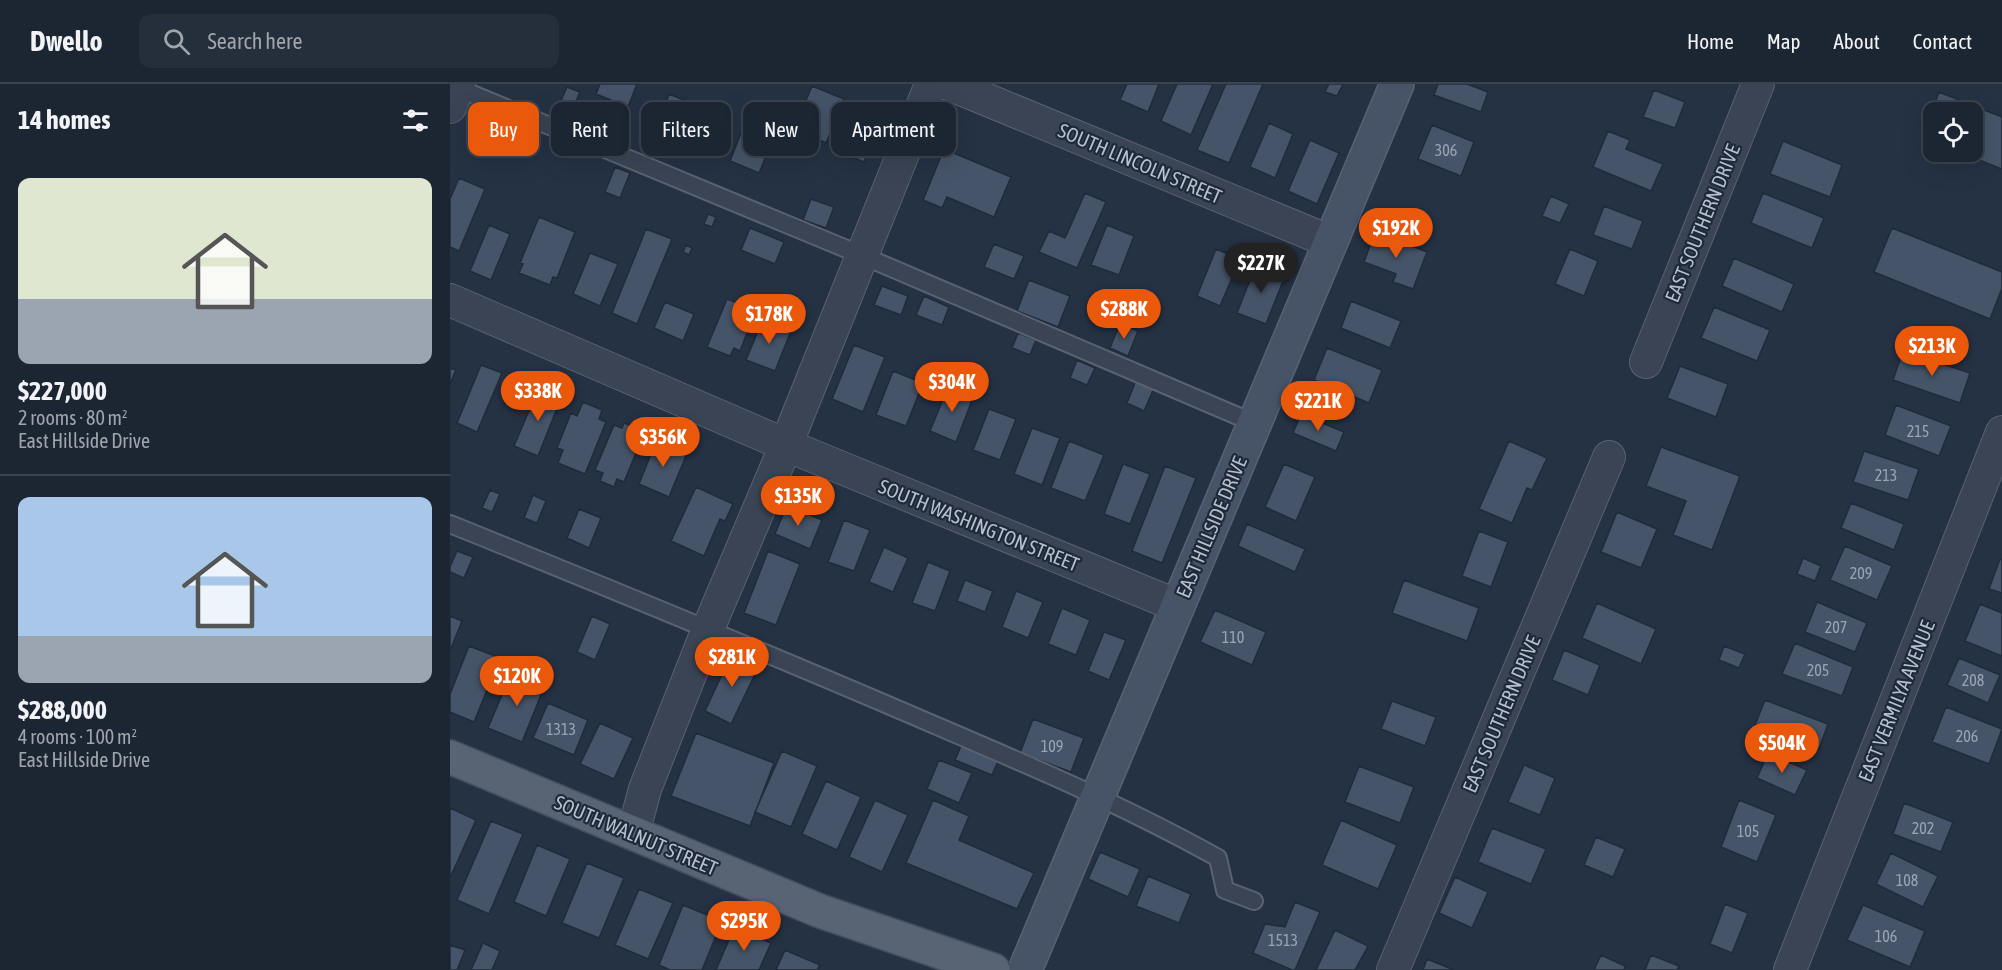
<!DOCTYPE html>
<meta charset="utf-8">
<style>
body{margin:0;font-family:"Asap Condensed",sans-serif;background:#252e3b;color:#f1f3f6;height:100vh;display:flex;flex-direction:column;font-size:22px;white-space:nowrap}
*{box-sizing:border-box;margin:0}
p{font-size:20px;color:#a0a5ac}
.icon{flex:none;width:33px;height:33px;fill:none;stroke:currentColor;stroke-width:2;stroke-linecap:round;stroke-linejoin:round}
.map{position:relative;flex:1;overflow:hidden}
.panel{display:flex;flex-direction:column;background:#1c2633;width:450px}
.panel>*{flex:none}
.guide{position:absolute;left:18px;top:18px;width:570px;height:54px;display:flex;gap:12px}
.fabs{position:absolute;left:1473px;top:18px;display:grid;gap:12px}
.fabs a{display:grid;place-items:center;width:60px;height:60px;border-radius:12px;background:#1c2633;box-shadow:0 6px 24px #0002,0 0 0 2px #3a434e;font-size:30px}
.price{position:absolute;translate:-50% -51px;padding:0 14px;border-radius:21px;background:#ea580c;color:#fff;font-size:20px;line-height:39px;filter:drop-shadow(0 2px 3px #0008)}
.price::after{content:'';position:absolute;left:50%;top:36px;width:18px;height:14px;margin-left:-9px;background:inherit;clip-path:polygon(0 0,100% 0,50% 100%)}
.price.current{background:#222;color:#fff}
ul{padding:0;list-style:none}
li{display:grid;align-content:center;gap:12px;height:318px;padding:0 18px}
li+li{border-top:2px solid #3a434e}
li span{display:grid;place-items:center;height:186px;border-radius:12px;color:#555}
li>.icon{margin-inline-start:auto}
span .icon{width:108px;height:108px;fill:#fffc;stroke-width:1}
li b{font-size:26px}
h2{display:flex;justify-content:space-between;align-items:center;height:72px;padding:0 18px;font-size:26px}
.chip{padding:0 21px;border-radius:12px;background:#1c2633;box-shadow:0 6px 24px #0002,0 0 0 2px #3a434e;font-size:21px;line-height:54px}
.chip.current{background:#ea580c;color:#fff}
header{display:flex;align-items:center;gap:36px;box-sizing:border-box;height:84px;padding:0 30px;background:#1c2633;border-bottom:2px solid #3a434e}
header strong{font-size:28px}
nav{display:flex;gap:33px;margin-inline-start:auto;font-size:21px}
.search{width:420px;height:54px;background:#252e3b;display:flex;align-items:center;gap:15px;box-sizing:border-box;padding:0 21px;border-radius:12px;color:#a0a5ac;font-size:22px}
main{display:flex;flex:1;min-height:0}
.map>svg:first-child{display:block}
</style>
<header>
<strong>Dwello</strong>
<div class="search"><svg class="icon" aria-label="search" viewBox="0 0 24 24"><circle cx="10" cy="10" r="6"/><path d="M15 15l6 6"/></svg>Search here</div>
<nav><a>Home</a><a>Map</a><a>About</a><a>Contact</a></nav>
</header>
<main>
<section class="panel">
<h2>14 homes<svg class="icon" aria-label="filters" viewBox="0 0 24 24"><path d="M4 7h16M4 17h16"/><circle cx="9" cy="7" r="2"/><circle cx="15" cy="17" r="2"/></svg></h2>
<ul>
<li><span style="background:linear-gradient(#dfe7d0 65%,#9aa5b1 0)"><svg class="icon" aria-label="home" viewBox="0 0 24 24"><path d="M3 11l9-7 9 7M6 9v11h12V9"/></svg></span><div><b>$227,000</b><p>2 rooms · 80 m²</p><p>East Hillside Drive</p></div></li>
<li><span style="background:linear-gradient(#a9c7e8 75%,#9aa5b1 0)"><svg class="icon" aria-label="home" viewBox="0 0 24 24"><path d="M3 11l9-7 9 7M6 9v11h12V9"/></svg></span><div><b>$288,000</b><p>4 rooms · 100 m²</p><p>East Hillside Drive</p></div></li>
</ul>
</section>
<div class="map">
<svg width="1552" height="886" viewBox="0 0 1552 886">
<rect width="100%" height="100%" fill="#253244"/>
<path fill="#465469" stroke="#202b3b" stroke-width="1.5" d="M150,0H187L178,23L146,10Z
M677,0H709L698,28L670,16Z
M727,0H763L741,51L711,37Z
M776,0H813L779,79L747,66Z
M879,0H893L887,12L875,8Z
M988,0H1017L1038,8L1031,28L984,11Z
M362,2L394,15L376,59L344,45Z
M117,3L130,8L120,32L107,26Z
M1204,6L1235,18L1225,44L1193,33Z
M1489,8L1552,33V85L1509,68H1522V28H1484V57L1472,52Z
M219,10L234,16L225,39L210,34Z
M410,22L433,31L414,78L391,68Z
M819,39L843,50L825,94L800,83Z
M982,41L1024,58L1011,92L968,75Z
M293,44L322,57L309,89L280,77Z
M1158,47L1180,56L1176,65L1213,80L1201,107L1143,83Z
M860,56L889,69L867,120L838,107Z
M1333,57L1392,81L1380,113L1320,90Z
M494,65L561,93L544,133L497,113L492,124L473,116Z
M165,83L180,89L170,114L155,108Z
M9,94L35,105L9,167L0,163V112L1,113Z
M635,109L656,118L627,184L589,168L599,147L615,154Z
M1313,109L1374,134L1362,164L1301,139Z
M1101,112L1119,120L1110,139L1092,132Z
M361,115L384,123L376,144L353,136Z
M1154,122L1193,137L1182,165L1143,151Z
M258,130L266,133L262,143L254,140Z
M89,133L125,148L107,194L103,193L100,201L69,189L73,180L70,179Z
M39,141L60,150L41,196L20,187Z
M657,141L684,152L669,191L641,181Z
M300,144L334,158L325,180L291,166Z
M1442,144L1552,188V204L1540,235L1424,188Z
M196,145L222,155L187,240L162,229Z
M925,148L977,168L963,205L943,198L946,190L914,178Z
M544,160L574,172L564,195L534,183Z
M236,161L242,164L239,171L233,168Z
M766,165L790,175L770,222L747,212Z
M1120,165L1148,177L1134,212L1105,200Z
M140,169L168,180L150,222L123,210Z
M1284,174L1344,200L1332,228L1272,202Z
M806,181L835,192L816,240L787,229Z
M579,196L620,212L608,243L567,227Z
M432,202L458,212L451,231L424,221Z
M474,212L499,223L492,241L466,231Z
M277,215L306,226L290,267L284,264L280,272L257,263Z
M901,217L951,237L940,264L891,244Z
M215,218L244,230L233,257L204,244Z
M1264,223L1320,246L1307,277L1251,254Z
M313,235L341,247L325,287L296,276Z
M670,239L688,247L678,272L660,264Z
M568,249L586,256L580,271L562,264Z
M404,261L435,273L413,328L382,315Z
M877,264L932,286L919,319L864,296Z
M1453,267L1520,289L1510,319L1443,296Z
M627,276L645,284L637,301L620,294Z
M31,281L52,289L27,348L7,339Z
M1230,282L1278,300L1266,333L1217,314Z
M0,284L6,286L0,300Z
M443,287L473,299L456,342L426,331Z
M686,296L704,304L694,327L677,319Z
M499,301L524,311L506,358L480,347Z
M89,303L112,312L88,372L64,362Z
M133,318L152,326L149,335L156,338L135,390L108,379L113,366L107,364L121,329L127,332Z
M1446,321L1501,342L1489,372L1435,351Z
M539,325L566,335L550,376L523,366Z
M851,330L894,348L886,367L843,349Z
M174,339L190,345L187,350L193,352L174,398L167,395L164,403L150,397L153,389L145,386L164,341L172,344Z
M582,344L610,354L592,401L564,390Z
M207,355L238,367L219,413L189,400Z
M619,357L654,371L635,417L601,404Z
M1059,357L1097,374L1082,406L1077,404L1062,439L1029,425Z
M1211,363L1290,392L1262,466L1223,451L1236,417L1196,402Z
M1414,367L1469,385L1458,416L1403,398Z
M673,380L700,390L680,440L654,430Z
M834,380L865,393L846,437L815,423Z
M715,382L746,394L712,479L682,467Z
M246,403L283,420L275,437L270,435L254,472L221,457Z
M40,406L50,410L42,428L32,424Z
M83,411L96,417L87,439L74,434Z
M1401,419L1454,440L1444,466L1391,444Z
M337,421L372,436L360,465L325,450Z
M129,425L151,434L139,464L117,454Z
M1167,428L1207,445L1191,484L1151,468Z
M394,436L420,446L404,487L378,478Z
M797,440L855,465L845,488L788,462Z
M1029,447L1058,458L1041,503L1012,492Z
M1395,462L1442,482L1427,516L1380,496Z
M434,463L458,474L443,508L419,498Z
M7,467L23,473L14,494L0,488V483Z
M318,467L350,480L326,541L294,529Z
M1353,474L1371,482L1365,497L1347,490Z
M1550,475L1552,476V509L1539,505Z
M478,478L500,487L485,527L462,519Z
M515,496L543,507L535,528L507,517Z
M954,496L1029,524L1017,557L942,529Z
M566,507L593,518L578,554L552,543Z
M1367,518L1417,539L1405,568L1355,548Z
M1147,519L1206,545L1191,580L1132,554Z
M1530,520L1552,529V572L1515,557Z
M612,524L640,536L626,571L598,560Z
M765,526L816,548L802,581L750,558Z
M0,532L12,537L0,567Z
M142,532L160,540L145,576L127,568Z
M654,548L676,556L659,596L638,587Z
M1345,559L1403,583L1392,612L1332,590Z
M19,562L50,574L24,638L0,628V610Z
M1274,562L1295,570L1289,584L1269,576Z
M1114,566L1150,581L1138,611L1102,596Z
M282,569L309,582L281,640L255,627Z
M1509,574L1550,591L1538,619L1497,601Z
M62,587L95,601L72,658L38,644Z
M1315,616L1378,640L1369,665L1305,641Z
M942,617L986,633L975,662L931,645Z
M98,619L138,636L124,671L83,654Z
M1496,623L1552,645L1539,680L1482,658Z
M583,635L634,654L621,688L570,669Z
M150,639L183,654L164,695L130,680Z
M246,649L324,679L300,742L221,712Z
M514,655L551,670L542,691L505,676Z
M332,667L367,682L341,743L305,728Z
M1318,669L1357,686L1345,711L1307,694Z
M489,676L522,689L509,719L477,705Z
M1074,681L1105,694L1090,731L1058,718Z
M909,682L964,703L950,739L895,718Z
M376,697L411,713L387,766L352,750Z
M425,716L458,731L432,788L399,773Z
M483,716L519,732L509,756L584,789L567,825L456,779Z
M1289,716L1326,731L1307,778L1271,763Z
M1454,719L1503,738L1491,768L1443,750Z
M0,724L26,736L0,794Z
M891,736L947,761L928,805L872,781Z
M41,737L73,750L39,830L7,816Z
M1042,744L1096,765L1081,800L1028,778Z
M1146,753L1175,765L1163,793L1134,781Z
M87,761L120,775L96,832L64,818Z
M650,768L690,785L678,813L638,795Z
M1441,769L1488,792L1473,823L1426,800Z
M137,779L174,794L149,854L112,839Z
M698,792L741,810L729,839L686,822Z
M1005,793L1038,808L1022,844L989,829Z
M189,805L223,819L198,875L165,861Z
M845,818L870,828L845,886H842L803,869L815,840L835,843Z
M1275,820L1298,829L1282,869L1260,860Z
M233,821L272,837L252,886H220L209,881Z
M1413,821L1475,847L1460,883L1397,856Z
M284,844L321,859L309,886H266Z
M885,846L918,862L905,886H866Z
M33,859L50,867L42,886H21Z
M0,861L15,866L7,886H0Z
M335,866L370,881L367,886H326Z
M1151,871L1175,882L1174,886H1144Z
M1201,871L1229,882L1227,886H1195Z
M977,875L1004,886H973Z"/>
<g fill="none" stroke-linecap="round" stroke-linejoin="round">
<g stroke="#586271" stroke-width="20">
<path id="service" d="M3,2L411,171L804,339
M0,440C151,501 302,563 452,627C559,673 666,717 768,774L775,806L804,817"/>
</g>
<g stroke="#586271" stroke-width="34">
<path id="minor" d="M499,0L881,158
M0,23L9,0
M0,216L336,361L728,522
M1196,278L1308,0
M183,750L195,705L258,545L336,361L481,0
M943,886L1159,373
M1340,886L1552,348"/>
</g>
<g stroke="#586271" stroke-width="36">
<path id="secondary" d="M575,886L947,0"/>
</g>
<g stroke="#434d5d" stroke-width="36">
<path id="primary" d="M0,673L370,827L543,886"/>
</g>
<use href="#service" stroke="#3a4454" stroke-width="16"/>
<use href="#minor" stroke="#3a4454" stroke-width="32"/>
<use href="#secondary" stroke="#475367" stroke-width="33"/>
<use href="#primary" stroke="#586374" stroke-width="33"/>
</g>
<g text-anchor="middle" dominant-baseline="central" stroke-width="4.5" stroke-linejoin="round" paint-order="stroke">
<g font-size="16" fill="#9ba4b4">
<text x="996" y="66">306</text>
<text x="1468" y="347">215</text>
<text x="1436" y="391">213</text>
<text x="1411" y="489">209</text>
<text x="1386" y="543">207</text>
<text x="783" y="553">110</text>
<text x="1368" y="586">205</text>
<text x="1523" y="596">208</text>
<text x="111" y="645">1313</text>
<text x="1517" y="652">206</text>
<text x="602" y="662">109</text>
<text x="1473" y="744">202</text>
<text x="1298" y="747">105</text>
<text x="1457" y="796">108</text>
<text x="1436" y="852">106</text>
<text x="833" y="856">1513</text>
</g>
<g font-size="20" fill="#b7bfcd" stroke="#1e2939">
<text transform="translate(690 79) rotate(23)">SOUTH LINCOLN STREET</text>
<text transform="translate(1252 139) rotate(-68)">EAST SOUTHERN DRIVE</text>
<text transform="translate(529 441) rotate(22)">SOUTH WASHINGTON STREET</text>
<text transform="translate(761 443) rotate(-67)">EAST HILLSIDE DRIVE</text>
<text transform="translate(1446 617) rotate(-68)">EAST VERMILYA AVENUE</text>
<text transform="translate(1051 630) rotate(-67)">EAST SOUTHERN DRIVE</text>
<text transform="translate(186 751) rotate(23)">SOUTH WALNUT STREET</text>
</g>
</g>
</svg>
<div class="fabs">
<a><svg class="icon" aria-label="locate" viewBox="0 0 24 24"><circle cx="12" cy="12" r="6"/><path d="M12 2v4M12 18v4M2 12h4M18 12h4"/></svg></a>
</div>
<b class="price" style="left:946px;top:175px">$192K</b>
<b class="price current" style="left:811px;top:210px">$227K</b>
<b class="price" style="left:674px;top:256px">$288K</b>
<b class="price" style="left:319px;top:261px">$178K</b>
<b class="price" style="left:1482px;top:293px">$213K</b>
<b class="price" style="left:502px;top:329px">$304K</b>
<b class="price" style="left:88px;top:338px">$338K</b>
<b class="price" style="left:868px;top:348px">$221K</b>
<b class="price" style="left:213px;top:384px">$356K</b>
<b class="price" style="left:348px;top:443px">$135K</b>
<b class="price" style="left:282px;top:604px">$281K</b>
<b class="price" style="left:67px;top:623px">$120K</b>
<b class="price" style="left:1332px;top:690px">$504K</b>
<b class="price" style="left:294px;top:868px">$295K</b>
<div class="guide">
<a class="chip current">Buy</a>
<a class="chip">Rent</a>
<a class="chip">Filters</a>
<a class="chip">New</a>
<a class="chip">Apartment</a>
</div>
</div>
</main>
